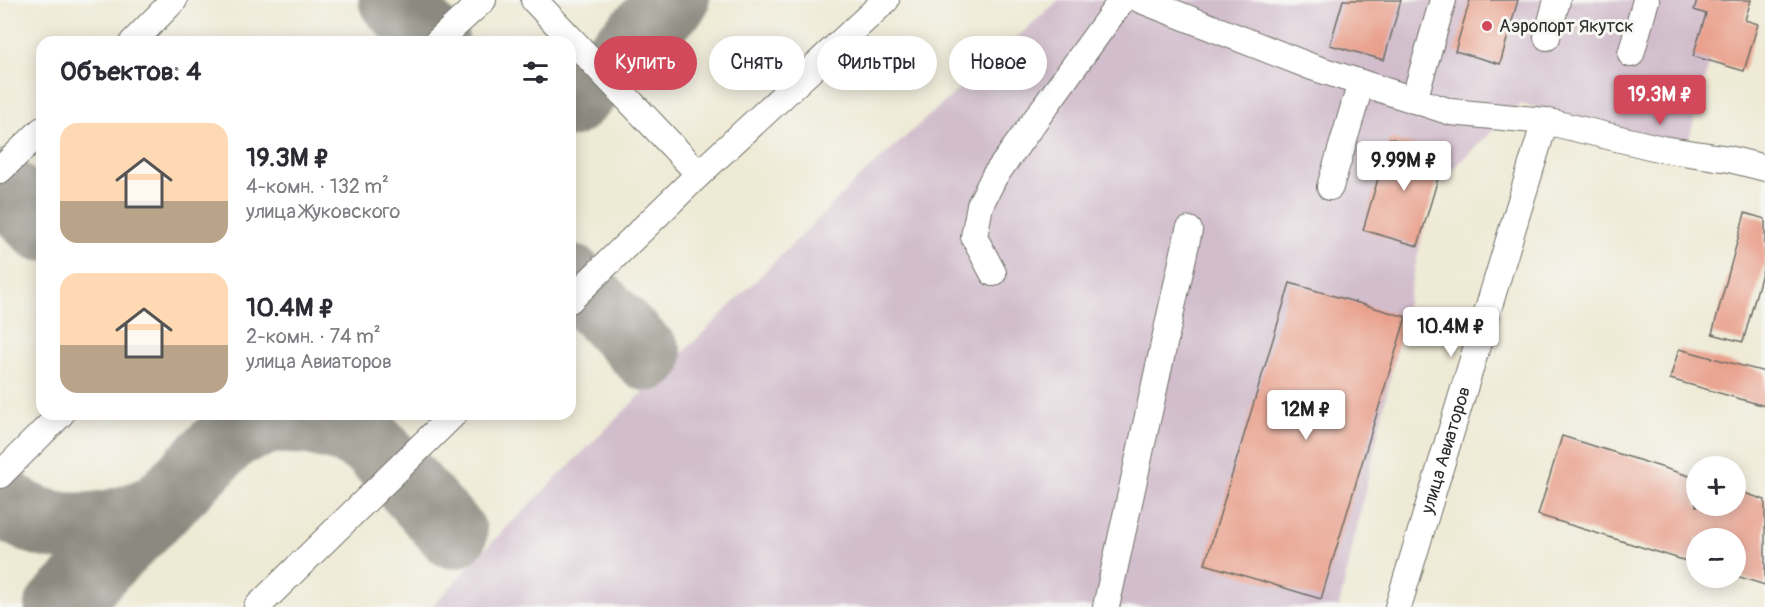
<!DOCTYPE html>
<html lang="ru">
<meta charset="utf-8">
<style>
body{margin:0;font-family:Pangolin,sans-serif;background:#f2f2f3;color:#2b2b33;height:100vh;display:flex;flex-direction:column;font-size:22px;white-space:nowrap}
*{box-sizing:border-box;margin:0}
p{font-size:20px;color:#7c7c81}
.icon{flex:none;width:33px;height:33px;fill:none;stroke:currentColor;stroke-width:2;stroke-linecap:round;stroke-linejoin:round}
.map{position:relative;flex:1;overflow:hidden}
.drawer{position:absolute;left:36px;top:36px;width:540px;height:384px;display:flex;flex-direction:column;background:#fff;border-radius:18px;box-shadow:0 3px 15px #0003}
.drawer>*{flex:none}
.banner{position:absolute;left:594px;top:36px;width:570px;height:54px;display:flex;gap:12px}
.fabs{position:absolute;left:1686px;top:456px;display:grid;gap:12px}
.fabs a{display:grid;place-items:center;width:60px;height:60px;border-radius:50%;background:#fff;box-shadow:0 3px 15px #0003;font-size:30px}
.price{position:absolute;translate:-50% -51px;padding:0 14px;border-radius:6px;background:#fff;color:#222;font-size:20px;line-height:39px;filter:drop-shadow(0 2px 3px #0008)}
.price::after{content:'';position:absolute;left:50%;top:36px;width:18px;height:14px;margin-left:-9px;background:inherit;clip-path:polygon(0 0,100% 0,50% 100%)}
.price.on{background:#d1495b;color:#fff}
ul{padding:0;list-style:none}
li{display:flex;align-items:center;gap:18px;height:150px;padding:0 24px}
li span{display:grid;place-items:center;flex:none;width:168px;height:120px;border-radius:18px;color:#555}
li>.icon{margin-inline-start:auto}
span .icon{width:72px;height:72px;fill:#fffc;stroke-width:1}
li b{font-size:26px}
h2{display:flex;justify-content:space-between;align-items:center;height:72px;padding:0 24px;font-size:26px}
.tag{padding:0 21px;border-radius:27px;background:#fff;box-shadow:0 3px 15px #0003;font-size:21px;line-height:54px}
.tag.on{background:#d1495b;color:#fff}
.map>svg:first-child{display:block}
</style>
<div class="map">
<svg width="1765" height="607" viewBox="0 0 1765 607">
<rect width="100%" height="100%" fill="#f6f6f2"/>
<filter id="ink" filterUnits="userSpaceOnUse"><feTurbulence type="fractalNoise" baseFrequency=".0167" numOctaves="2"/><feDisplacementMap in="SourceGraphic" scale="12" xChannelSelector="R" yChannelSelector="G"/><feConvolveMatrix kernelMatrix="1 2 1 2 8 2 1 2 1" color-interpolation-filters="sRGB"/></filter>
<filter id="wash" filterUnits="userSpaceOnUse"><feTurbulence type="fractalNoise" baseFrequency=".008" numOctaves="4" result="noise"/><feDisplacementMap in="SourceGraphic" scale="24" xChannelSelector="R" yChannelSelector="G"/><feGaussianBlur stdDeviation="1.35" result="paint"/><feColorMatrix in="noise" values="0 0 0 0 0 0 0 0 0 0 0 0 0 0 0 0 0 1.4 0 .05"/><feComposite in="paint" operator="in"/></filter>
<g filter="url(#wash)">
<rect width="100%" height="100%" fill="#eeead5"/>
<path fill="#d1bdcc" d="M1059,0H1726L1686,150L1521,104L1433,187L1339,607H432L485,549L858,179Z"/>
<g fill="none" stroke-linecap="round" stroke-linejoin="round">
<path stroke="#8c8a80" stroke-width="69" d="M393,0L435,42
M570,103L675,0
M0,184L42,227
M570,278L648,357
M231,434L271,419L309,420L344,429L372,444L453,534
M0,498C43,540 114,531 162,505
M59,607L252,414"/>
</g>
<g id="blocks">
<path fill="#e9a08c" d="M1343,0H1401L1384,60L1330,45Z
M1470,0H1518L1500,64L1455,51Z
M1697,0H1751L1745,20L1758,24L1744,71L1693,56L1706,14L1694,10Z
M1390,138L1445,155L1418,246L1363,230Z
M1745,213L1765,219V262L1743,342L1712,334Z
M1290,283L1406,317L1321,599L1205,564Z
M1679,349L1765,372V406L1670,379Z
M1562,436L1696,478V506H1736V490L1765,500V585L1736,576V538H1696V564L1538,515Z"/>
</g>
</g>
<g filter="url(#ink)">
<use href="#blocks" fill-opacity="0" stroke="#6f6e66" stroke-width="1.5"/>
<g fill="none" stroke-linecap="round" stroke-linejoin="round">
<g stroke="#6f6e66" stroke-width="28">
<g id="minor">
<path d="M534,0L699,174"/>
<path d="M1141,0L1312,67L1451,112L1545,121L1662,149L1729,159L1765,168"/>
<path d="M1547,37L1557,0"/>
<path d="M133,42L174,0"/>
<path d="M437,42L483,0"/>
<path d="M1631,54L1646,0"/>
<path d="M1414,100L1443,0"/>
<path d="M0,170L42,130"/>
<path d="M1330,187L1361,83"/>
<path d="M993,273L974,237L980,205L994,177L1122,0"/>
<path d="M570,300L699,174L886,0"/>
<path d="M0,475L61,414"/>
<path d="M257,607L454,414"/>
<path d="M1106,607L1189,230"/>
<path id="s1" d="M1398,607L1545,121"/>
</g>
</g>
<use href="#minor" stroke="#fff" stroke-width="26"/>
</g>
</g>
<circle fill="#d1495b" stroke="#f6f6f2" stroke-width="2" cx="1487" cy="26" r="6"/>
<g text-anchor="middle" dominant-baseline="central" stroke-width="6" stroke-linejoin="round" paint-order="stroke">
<g font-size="18" fill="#2b2b2b" stroke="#f6f6f2" text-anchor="start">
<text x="1499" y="26">Аэропорт Якутск</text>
</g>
<g font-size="18" fill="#2b2b2b" stroke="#f6f6f2">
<text stroke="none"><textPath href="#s1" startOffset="164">улица Авиаторов</textPath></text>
</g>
</g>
</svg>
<div class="fabs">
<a>+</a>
<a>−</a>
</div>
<b class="price on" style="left:1660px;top:126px">19.3M ₽</b>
<b class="price" style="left:1404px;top:192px">9.99M ₽</b>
<b class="price" style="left:1451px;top:358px">10.4M ₽</b>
<b class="price" style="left:1306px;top:441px">12M ₽</b>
<div class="banner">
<a class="tag on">Купить</a>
<a class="tag">Снять</a>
<a class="tag">Фильтры</a>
<a class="tag">Новое</a>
</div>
<section class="drawer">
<h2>Объектов: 4<svg class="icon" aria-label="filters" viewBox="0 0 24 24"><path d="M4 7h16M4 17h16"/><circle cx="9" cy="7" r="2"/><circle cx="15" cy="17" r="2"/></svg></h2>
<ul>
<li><span style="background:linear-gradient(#ffd9b3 65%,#b9a48a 0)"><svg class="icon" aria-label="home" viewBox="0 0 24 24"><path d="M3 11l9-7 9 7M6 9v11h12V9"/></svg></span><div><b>19.3M ₽</b><p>4-комн. · 132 m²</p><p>улица Жуковского</p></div></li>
<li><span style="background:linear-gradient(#ffd9b3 60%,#b9a48a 0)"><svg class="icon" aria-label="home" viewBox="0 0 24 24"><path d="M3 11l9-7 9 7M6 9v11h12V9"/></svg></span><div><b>10.4M ₽</b><p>2-комн. · 74 m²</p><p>улица Авиаторов</p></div></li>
</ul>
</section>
</div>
